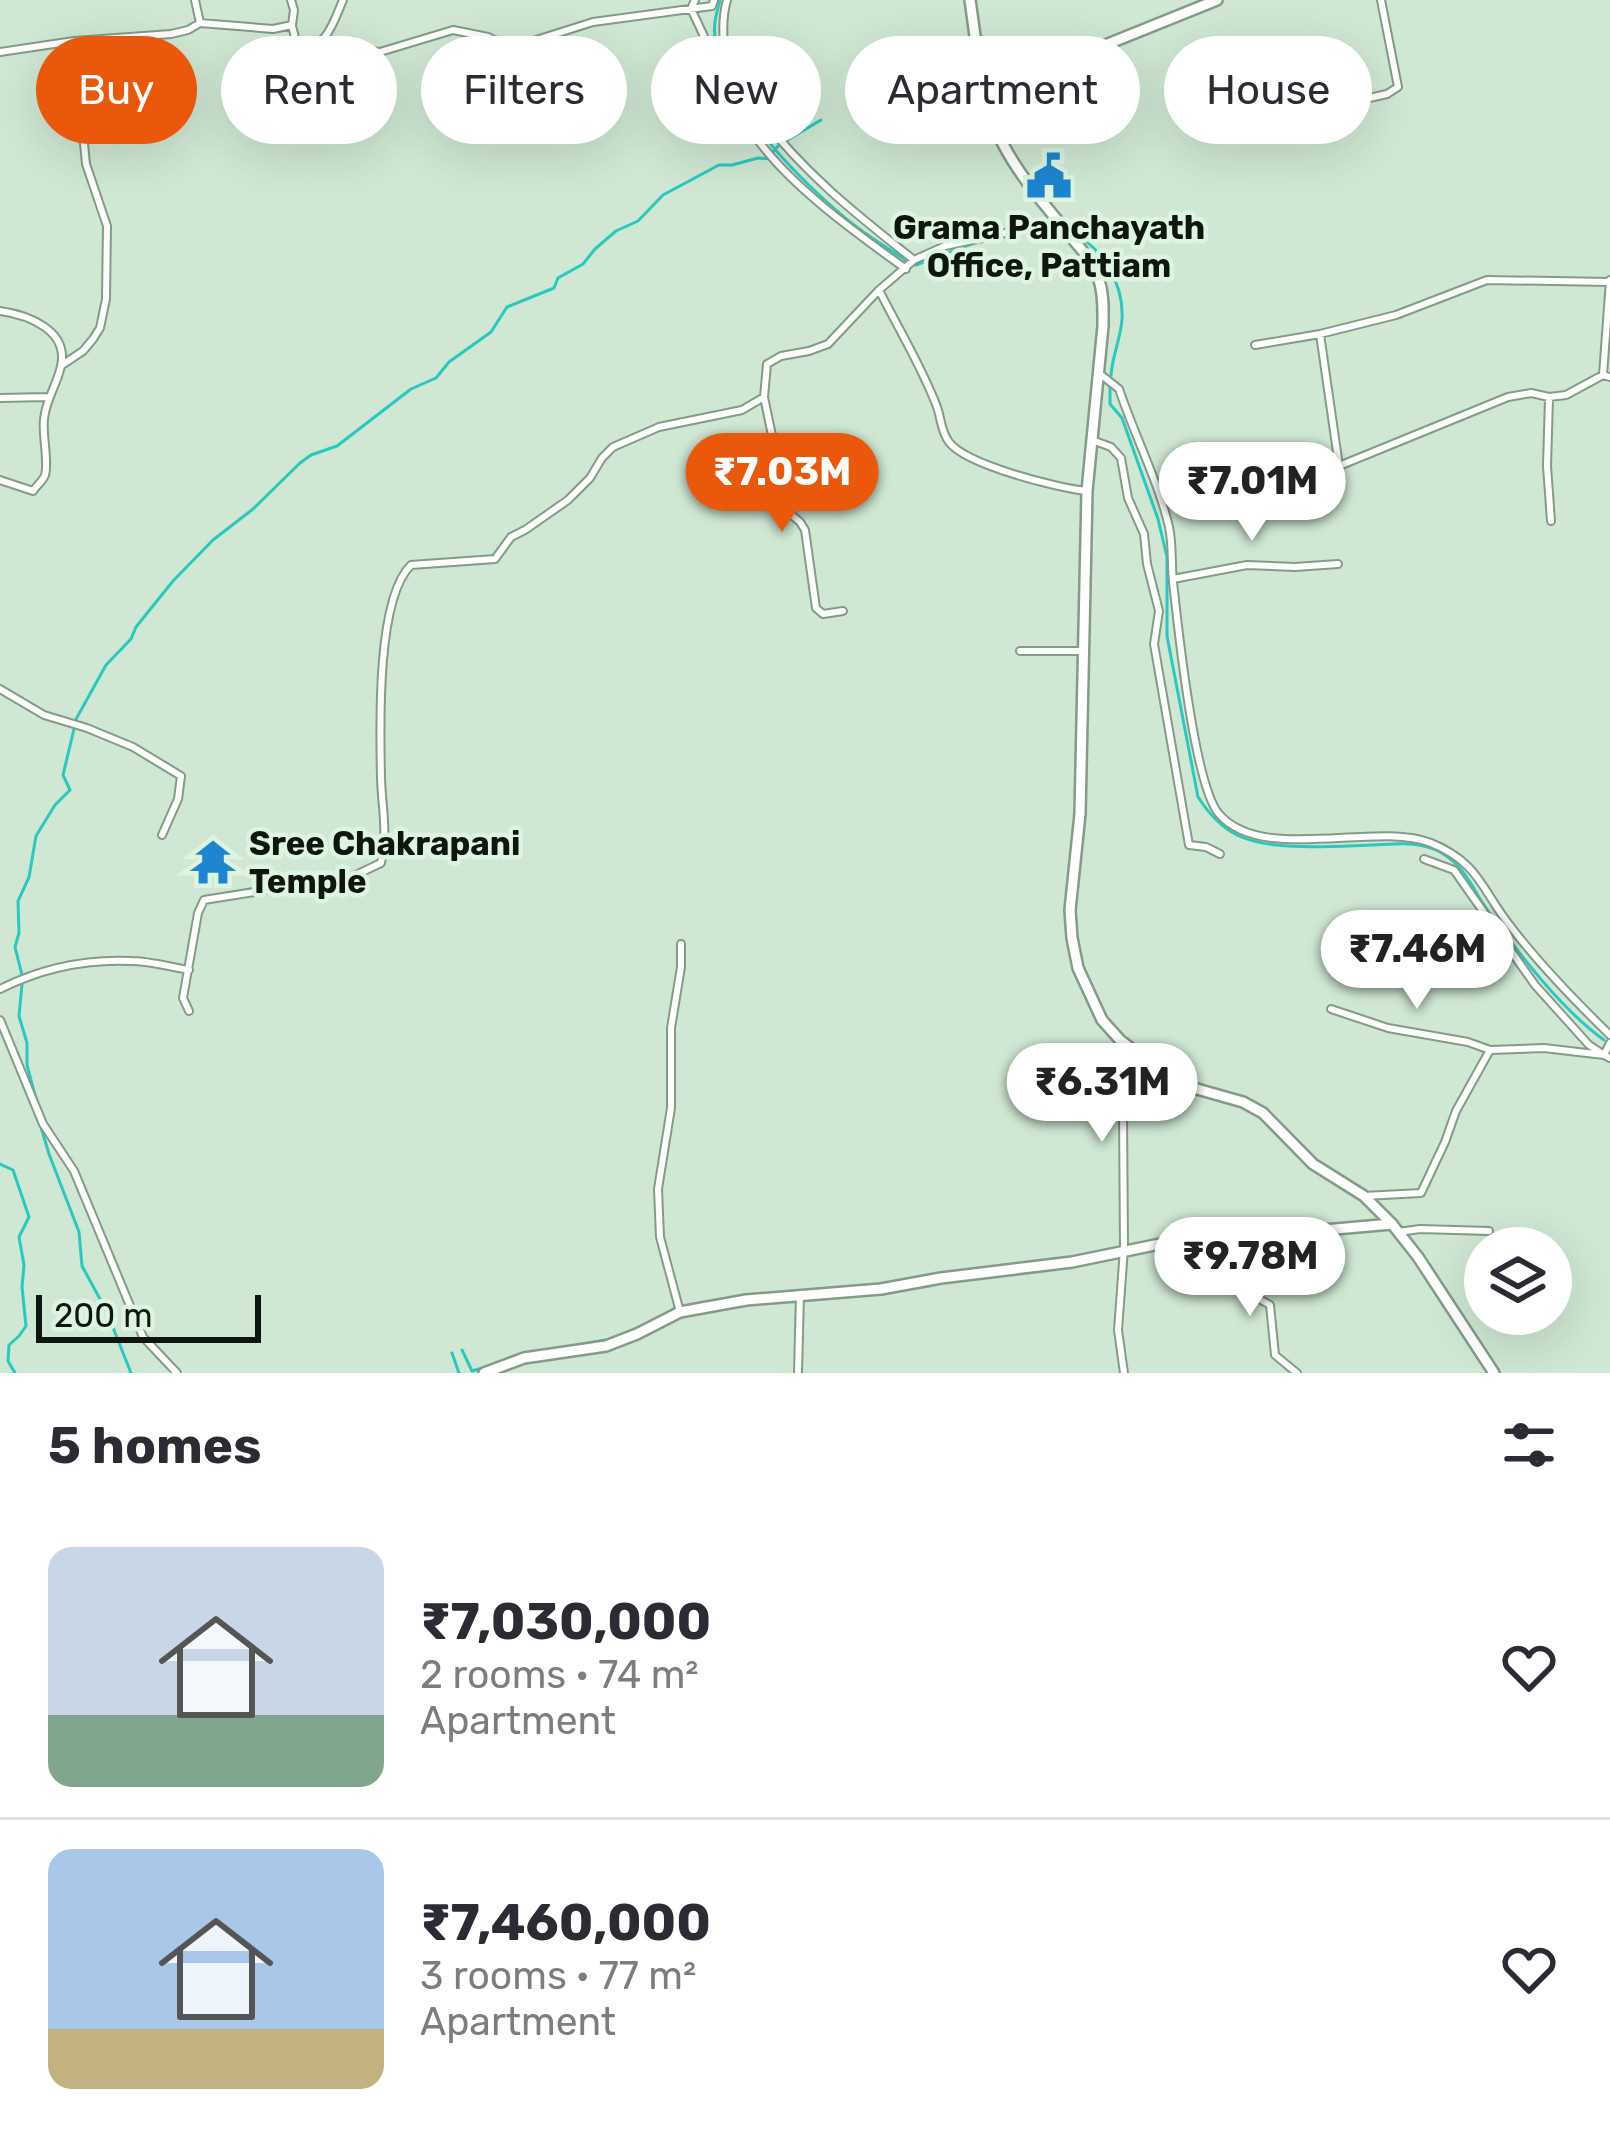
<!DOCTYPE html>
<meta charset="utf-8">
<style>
body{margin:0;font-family:Rubik,sans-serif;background:#f7f7f7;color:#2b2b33;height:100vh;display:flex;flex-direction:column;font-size:45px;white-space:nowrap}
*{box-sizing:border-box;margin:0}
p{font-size:39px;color:#7c7c81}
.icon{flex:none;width:66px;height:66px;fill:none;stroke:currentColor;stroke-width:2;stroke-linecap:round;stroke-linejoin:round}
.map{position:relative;height:1373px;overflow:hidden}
.side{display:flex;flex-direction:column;background:#fff;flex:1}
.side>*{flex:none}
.hud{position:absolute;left:36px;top:36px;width:1539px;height:108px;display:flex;gap:24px}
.fabs{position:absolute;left:1464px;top:1227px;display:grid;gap:24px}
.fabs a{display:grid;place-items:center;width:108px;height:108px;border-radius:50%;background:#fff;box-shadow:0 12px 48px #0002;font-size:60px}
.scale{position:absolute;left:36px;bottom:30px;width:225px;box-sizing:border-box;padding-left:12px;border:6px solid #0e160f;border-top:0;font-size:33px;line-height:42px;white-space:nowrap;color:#0e160f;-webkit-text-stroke:9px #dcf4e0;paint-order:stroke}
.price{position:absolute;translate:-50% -102px;padding:0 27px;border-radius:42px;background:#fff;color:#222;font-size:39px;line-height:78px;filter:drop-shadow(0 3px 6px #0008)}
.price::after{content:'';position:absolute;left:50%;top:72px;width:36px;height:27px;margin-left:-18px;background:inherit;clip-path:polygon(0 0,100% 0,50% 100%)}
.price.current{background:#ea580c;color:#fff}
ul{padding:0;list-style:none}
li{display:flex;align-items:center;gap:36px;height:300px;padding:0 48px}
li+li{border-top:3px solid #e1e1e2}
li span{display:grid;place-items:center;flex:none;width:336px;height:240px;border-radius:24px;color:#555}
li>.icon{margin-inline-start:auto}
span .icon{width:144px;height:144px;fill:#fffc;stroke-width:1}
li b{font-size:51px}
h2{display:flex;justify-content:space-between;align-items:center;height:144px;padding:0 48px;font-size:51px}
.pill{padding:0 42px;border-radius:54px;background:#fff;box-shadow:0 12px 48px #0002;font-size:42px;line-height:108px}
.pill.current{background:#ea580c;color:#fff}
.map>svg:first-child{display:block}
</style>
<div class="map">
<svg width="1610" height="1373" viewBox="0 0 1610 1373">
<rect width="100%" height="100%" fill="#cfe7d3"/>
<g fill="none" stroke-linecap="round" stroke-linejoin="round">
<path stroke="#29c9bf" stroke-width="3" d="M720,0C717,12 713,24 715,37C723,104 796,176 845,218C864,234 886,247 907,261
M772,153L779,145L821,120
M1071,231C1102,248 1124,283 1122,319C1121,338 1112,356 1111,376
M1003,236L1041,230
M916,265L982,240
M1110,385V404L1122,418L1158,519L1167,557V636L1198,797C1207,811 1221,827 1237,835C1270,852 1336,846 1373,845C1395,844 1416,841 1436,850C1465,864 1471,887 1488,911C1520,955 1561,1009 1604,1040
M75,721L106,665L131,639L136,627L173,581L213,540L253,509L300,463L311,455L337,446L411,389L436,378L449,362L491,332L507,307L554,288L558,278L583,264L595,249L616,231L638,221L663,195L719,165H732L758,158L771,159
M22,975L15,947L19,933L18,901L29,877L36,836L55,805L70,790L63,775L74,729
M22,984L19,1016L27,1043V1065L37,1103
M41,1127L49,1154L79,1232L82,1266L106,1310L131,1373
M0,1164L13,1170L29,1217L19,1237L24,1265L22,1287L26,1326L19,1336L9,1345L8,1361L15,1373
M567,1347L611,1339L644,1325
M462,1350L472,1371L500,1363
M452,1353L459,1373"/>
<g stroke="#849b88" stroke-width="10">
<path id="minor" d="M195,0L200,23
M695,0L691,9C712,51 727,94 753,133C787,184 856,233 906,269
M727,0C720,25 723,58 735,82C741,93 750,103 758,112C801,171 857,215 914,260
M292,26L297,45C326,54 334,20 343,0
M316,45L380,52L453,30L488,37L511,48L593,22L712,6L714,0
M0,52L74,41L171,34L188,30L200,23L273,29L292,25L294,10L291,0
M1356,101L1387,94L1398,87L1381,0
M879,290C898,328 922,367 937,407C941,418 941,432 949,442C966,465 1058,488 1087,491
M0,311C28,315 69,330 61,366C57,385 46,399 44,419C42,435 49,462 45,475C43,481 37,485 33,491L0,480
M1320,334L1339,466L1508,397L1531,393L1549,397L1566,395L1603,375L1610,377
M1255,345L1320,334L1396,315L1487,280L1610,282
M62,365L83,351L93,339L100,328L106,299L107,226L86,164L74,41
M1100,374L1119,389C1134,434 1159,483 1169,527C1173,545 1171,564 1173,582C1178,627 1194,785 1219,814C1262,864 1375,821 1431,843C1480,863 1482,891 1511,927C1541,966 1575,1001 1610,1035
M1603,375L1610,280
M764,397L788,512L800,522L805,530L816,608L823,614L843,611
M0,398L48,397
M1549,398L1547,466L1551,521
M1092,440L1111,447L1121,458L1128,498L1144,534L1147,564L1159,611L1154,644L1189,845L1206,847L1220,854
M1173,579L1247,565L1295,567L1338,564
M1020,651H1085
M0,689L44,715L87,728L133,747L181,776L178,799L162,835
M0,989C40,969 86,959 131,961C150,961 170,967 189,970
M1331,1009L1388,1028L1468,1042L1490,1050
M189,1011L183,998L198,913L204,900L304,884L343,881L381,863C388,829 382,811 381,778C380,729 376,599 411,565L495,559L511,537L525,530L568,500L590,478L602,458L613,447L659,427L742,410L764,397L767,364L781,356L809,351L828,344L879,290L914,260L945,246L1033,227L1063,228
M0,1020L43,1124L74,1171L143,1337L177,1373
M1610,1043L1604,1055L1610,1058
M1119,1072L1120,1040
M1364,1196L1421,1193L1445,1142L1456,1111L1490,1050L1544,1048L1604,1055L1589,1045L1535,985L1454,870L1424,859
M1398,1232L1420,1229L1489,1231
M1243,1236L1252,1251L1254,1296L1270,1305L1275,1355L1297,1373
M680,1312L660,1237L658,1189L671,1108V1028L681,967V944
M798,1373L800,1294
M1124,1373L1118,1330L1124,1249L1123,1111L1125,1102L1154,1067"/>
</g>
<g stroke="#849b88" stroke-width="14">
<path id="secondary" d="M986,93L1217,0
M484,1373L524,1358L606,1346L637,1334L680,1312L746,1300L881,1289L941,1278L1072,1262L1194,1237L1290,1233L1392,1224"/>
</g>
<g stroke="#849b88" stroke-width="14">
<path id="primary" d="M970,0C977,47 981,101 1003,144C1018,173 1042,202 1063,227C1076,245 1093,258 1099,280C1104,295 1103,311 1103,326L1087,491L1080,814L1070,910L1072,938L1078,968L1102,1020L1120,1040L1169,1077L1197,1089L1243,1102L1263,1113L1313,1164L1364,1196L1392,1224L1418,1257L1494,1373"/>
</g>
<use href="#minor" stroke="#fff" stroke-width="6"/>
<use href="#secondary" stroke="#fff" stroke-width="9"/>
<use href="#primary" stroke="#fff" stroke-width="9"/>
</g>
<defs>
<g id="civic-bare" transform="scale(3.6)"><path d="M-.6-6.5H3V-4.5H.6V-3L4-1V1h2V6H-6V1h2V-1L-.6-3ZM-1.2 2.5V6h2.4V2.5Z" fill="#1e85d0" stroke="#dcf4e0" stroke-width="2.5" paint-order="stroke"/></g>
<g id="temple-bare" transform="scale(3.6)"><path d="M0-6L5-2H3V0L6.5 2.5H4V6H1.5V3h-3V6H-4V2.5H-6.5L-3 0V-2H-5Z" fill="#1e85d0" stroke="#dcf4e0" stroke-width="2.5" paint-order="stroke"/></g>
</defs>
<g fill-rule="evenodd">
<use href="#civic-bare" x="1049" y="176"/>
<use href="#temple-bare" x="213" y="862"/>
</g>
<g text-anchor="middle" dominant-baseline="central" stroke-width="9" stroke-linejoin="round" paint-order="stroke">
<g font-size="33" font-weight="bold" fill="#0e160f" stroke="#dcf4e0">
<text x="1049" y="227">Grama Panchayath<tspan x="1049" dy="38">Office, Pattiam</tspan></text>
<text x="249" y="843" text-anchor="start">Sree Chakrapani<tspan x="249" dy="38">Temple</tspan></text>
</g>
</g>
</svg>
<div class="fabs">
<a><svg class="icon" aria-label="layers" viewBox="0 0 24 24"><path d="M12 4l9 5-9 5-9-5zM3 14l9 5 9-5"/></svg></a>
</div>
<div class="scale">200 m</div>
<b class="price current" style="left:782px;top:535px">₹7.03M</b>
<b class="price" style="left:1252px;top:544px">₹7.01M</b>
<b class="price" style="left:1417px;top:1012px">₹7.46M</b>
<b class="price" style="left:1102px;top:1145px">₹6.31M</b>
<b class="price" style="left:1250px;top:1319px">₹9.78M</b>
<div class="hud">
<a class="pill current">Buy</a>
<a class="pill">Rent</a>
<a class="pill">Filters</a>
<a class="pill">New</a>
<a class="pill">Apartment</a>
<a class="pill">House</a>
</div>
</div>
<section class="side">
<h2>5 homes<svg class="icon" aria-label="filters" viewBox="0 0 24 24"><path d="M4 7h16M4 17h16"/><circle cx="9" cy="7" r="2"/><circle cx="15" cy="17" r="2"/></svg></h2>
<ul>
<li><span style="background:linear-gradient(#c9d6e8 70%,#7fa58c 0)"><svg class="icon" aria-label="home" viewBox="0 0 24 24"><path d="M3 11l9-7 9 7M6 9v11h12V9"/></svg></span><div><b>₹7,030,000</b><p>2 rooms · 74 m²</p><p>Apartment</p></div><svg class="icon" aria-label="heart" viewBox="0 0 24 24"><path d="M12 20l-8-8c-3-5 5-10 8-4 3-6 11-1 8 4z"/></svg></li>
<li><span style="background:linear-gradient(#a9c7e8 75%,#c2b280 0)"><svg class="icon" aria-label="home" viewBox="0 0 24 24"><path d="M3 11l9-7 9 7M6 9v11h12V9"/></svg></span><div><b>₹7,460,000</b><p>3 rooms · 77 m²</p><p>Apartment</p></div><svg class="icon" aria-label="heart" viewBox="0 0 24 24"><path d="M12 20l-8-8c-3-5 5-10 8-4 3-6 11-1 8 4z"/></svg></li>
</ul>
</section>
